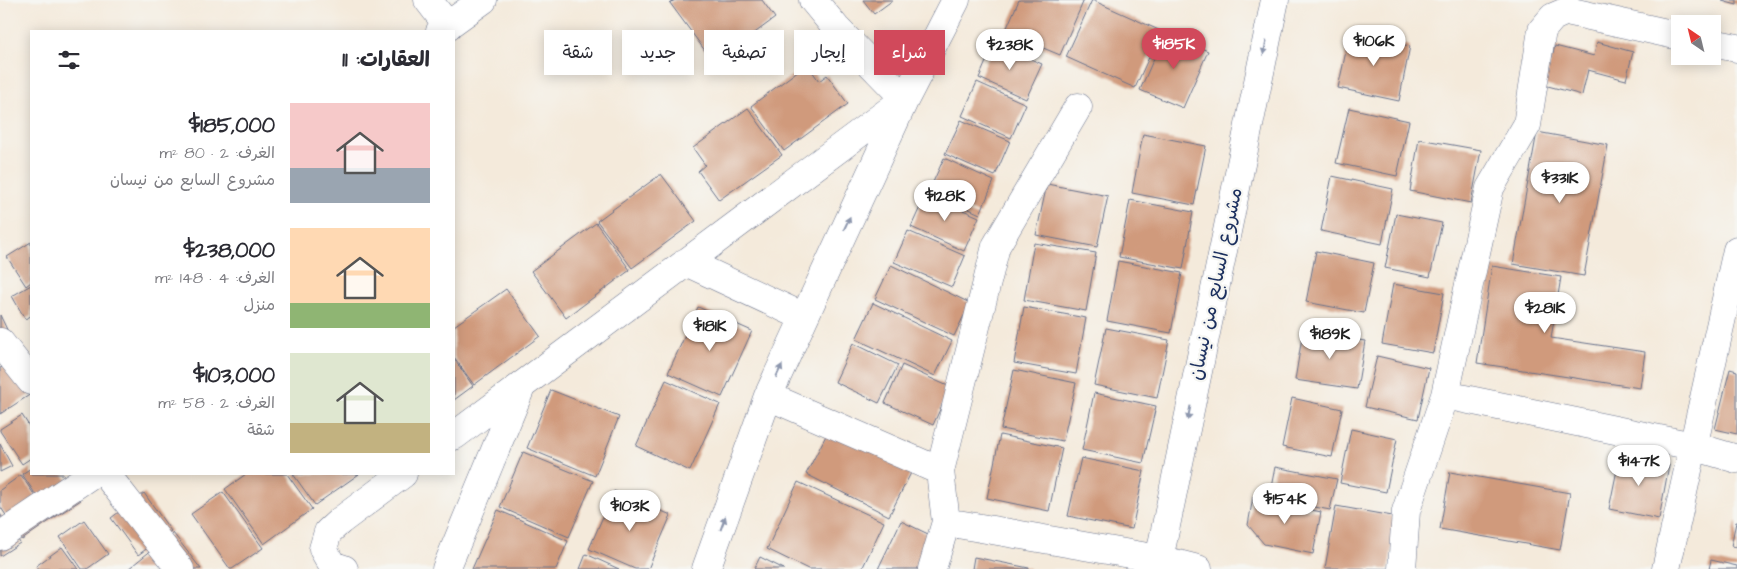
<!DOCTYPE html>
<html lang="ar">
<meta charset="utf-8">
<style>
body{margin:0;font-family:"Architects Daughter","Playpen Sans Arabic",sans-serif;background:#f2f2f3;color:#2b2b33;direction:rtl;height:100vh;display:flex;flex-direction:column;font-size:19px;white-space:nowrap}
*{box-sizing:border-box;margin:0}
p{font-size:16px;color:#7c7c81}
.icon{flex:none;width:28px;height:28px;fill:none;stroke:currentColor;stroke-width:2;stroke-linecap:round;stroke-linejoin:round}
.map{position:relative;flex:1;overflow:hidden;direction:ltr}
.panel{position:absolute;left:30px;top:30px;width:425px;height:445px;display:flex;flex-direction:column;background:#fff;border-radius:0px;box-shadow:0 2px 12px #0003;direction:rtl}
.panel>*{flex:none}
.hud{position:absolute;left:470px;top:30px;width:475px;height:45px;direction:rtl;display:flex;gap:10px}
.needle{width:32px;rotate:325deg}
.buttons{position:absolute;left:1671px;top:15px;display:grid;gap:10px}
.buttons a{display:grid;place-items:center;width:50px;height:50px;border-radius:0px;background:#fff;box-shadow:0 2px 12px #0003;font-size:25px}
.price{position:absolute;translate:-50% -42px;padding:0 11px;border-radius:18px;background:#fff;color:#222;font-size:16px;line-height:32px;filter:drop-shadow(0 1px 2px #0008)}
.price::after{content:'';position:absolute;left:50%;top:30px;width:15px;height:11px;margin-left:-8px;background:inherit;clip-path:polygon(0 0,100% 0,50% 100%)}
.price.on{background:#d1495b;color:#fff}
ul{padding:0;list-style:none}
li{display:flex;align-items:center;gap:15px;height:125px;padding:0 25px}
li span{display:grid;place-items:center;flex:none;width:140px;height:100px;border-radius:0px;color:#555}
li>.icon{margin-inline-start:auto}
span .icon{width:60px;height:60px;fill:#fffc;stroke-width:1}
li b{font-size:21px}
h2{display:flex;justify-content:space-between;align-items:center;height:60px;padding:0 25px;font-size:21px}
.tag{padding:0 18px;border-radius:0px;background:#fff;box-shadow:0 2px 12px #0003;font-size:18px;line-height:45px}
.tag.on{background:#d1495b;color:#fff}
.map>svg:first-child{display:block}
</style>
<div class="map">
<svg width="1737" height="569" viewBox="0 0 1737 569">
<rect width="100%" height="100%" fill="#f6f6f2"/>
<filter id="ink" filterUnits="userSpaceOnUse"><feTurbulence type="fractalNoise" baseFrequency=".02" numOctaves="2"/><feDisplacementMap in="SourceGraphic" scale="10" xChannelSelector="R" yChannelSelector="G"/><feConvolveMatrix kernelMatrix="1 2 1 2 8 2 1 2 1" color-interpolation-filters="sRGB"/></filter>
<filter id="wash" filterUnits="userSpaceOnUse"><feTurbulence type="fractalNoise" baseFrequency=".0096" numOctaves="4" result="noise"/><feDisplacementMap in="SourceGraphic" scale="20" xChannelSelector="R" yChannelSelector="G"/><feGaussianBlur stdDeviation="1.12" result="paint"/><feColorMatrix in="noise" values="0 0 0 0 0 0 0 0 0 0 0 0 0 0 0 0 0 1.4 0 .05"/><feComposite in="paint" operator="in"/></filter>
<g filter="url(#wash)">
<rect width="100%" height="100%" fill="#f4eadb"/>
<g id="blocks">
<path fill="#d09a7c" d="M675,0H762L775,18L714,63L670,3Z
M863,0H893L874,14Z
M1019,0H1084L1060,55L1005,32Z
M1092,0L1161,31L1135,88L1066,57Z
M1722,0H1737V5L1722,1Z
M1165,33L1208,51L1183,108L1140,90Z
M1350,33L1410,46L1399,101L1338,88Z
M1597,42L1633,52L1626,80L1588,70L1582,95L1544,85L1555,46L1594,56Z
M994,43L1042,64L1026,99L979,78Z
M807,64L819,81L827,75L848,104L784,151L751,106Z
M977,82L1026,104L1011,138L962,116Z
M748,108L782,155L719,200L698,171L705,165L693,148Z
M1349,108L1409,121L1397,176L1336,163Z
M961,120L1010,141L995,176L945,154Z
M1537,132L1608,145L1584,276L1513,264Z
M1143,134L1206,146L1194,205L1132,193Z
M1419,139L1481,150L1471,203L1410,191Z
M944,158L994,181L980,214L929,191Z
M661,174L696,221L632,268L597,221Z
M1332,176L1393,189L1382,244L1321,231Z
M1047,184L1108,196L1097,247L1036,235Z
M926,194L979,217L964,251L911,227Z
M1130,200L1193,212L1183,269L1119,257Z
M1396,214L1442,223L1430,277L1385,268Z
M596,223L630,270L566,318L531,271Z
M908,231L965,256L952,287L894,262Z
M31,242V282L26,286L7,257Z
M1034,243L1096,253L1086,311L1024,300Z
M1316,251L1374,263L1364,313L1306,302Z
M1118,261L1182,273L1171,333L1107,321Z
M891,265L970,303L954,336L875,299Z
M1492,266L1561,277L1551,338L1645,352L1640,388L1477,363Z
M1393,284L1444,293L1433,353L1382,344Z
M31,285V316L25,319L12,296Z
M506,289L540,336L474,385L454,357V326Z
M873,303L952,341L935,376L856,339Z
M698,307L752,331L722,397L668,373Z
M1024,307L1086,318L1076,374L1014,363Z
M0,315L14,344L0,351Z
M1106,328L1169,340L1157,398L1094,385Z
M1303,331L1365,341L1357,389L1295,380Z
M853,343L898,365L879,403L835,382Z
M1377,356L1429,368L1418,419L1365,407Z
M454,359L473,386L454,400Z
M18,360L31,383V394L0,414V368Z
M902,365L950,387L933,425L885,403Z
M1730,369L1737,371V434L1715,429Z
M1014,370L1076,383L1063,441L1001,429Z
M666,380L720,404L690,471L636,446Z
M551,390L619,417L595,476L527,448Z
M1094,393L1156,406L1143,463L1082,450Z
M1292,398L1342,409L1332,457L1282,447Z
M22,415L31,429V458L22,464L0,431V429Z
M830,428L913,469L889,516L806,474Z
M1351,429L1397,439L1386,492L1340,483Z
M1000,435L1062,448L1049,511L987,498Z
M0,444L12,466L0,472Z
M523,452L593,481L569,537L500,507Z
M1620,455L1669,465L1659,519L1609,509Z
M1081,458L1144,471L1132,529L1068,516Z
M1275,467L1337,479L1330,510L1269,498Z
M31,468V474H63L81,500L52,519L22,474Z
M1450,472L1570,493L1560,550L1440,529Z
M246,474H287L312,509L264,544L225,489Z
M293,474H359L315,505Z
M21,475L51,520L22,540L0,506V490Z
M798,482L884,522L862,569H808L767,549Z
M614,491L671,515L648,569H635L589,549Z
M223,492L263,548L232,569H230L191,514Z
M144,493L171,531L138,555L111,518Z
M1253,497L1321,512L1313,554L1264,544L1248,525Z
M1336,506L1398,517L1388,569L1325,568Z
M498,510L568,541L556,569H472Z
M0,514L20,543L0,556Z
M84,520L108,554L87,569H82L60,537Z
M901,521L951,545L939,569H878Z
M1736,522H1737V547L1731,546Z
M173,533L201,569H128Z
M62,547L78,569H38L36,566Z
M586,554L619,569H580Z
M760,557L784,569H754Z
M974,557L1029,568V569H972Z
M1711,560L1737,566V569H1709Z"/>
</g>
</g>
<g filter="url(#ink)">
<use href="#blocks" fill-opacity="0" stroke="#67708a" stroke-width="1"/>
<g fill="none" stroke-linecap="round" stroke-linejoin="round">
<g stroke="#67708a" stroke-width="29">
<path id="street" d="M428,0L448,26
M440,31L483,0
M1680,36L1567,11L1553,17L1542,30L1527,125L1490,188L1445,395L1693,446L1737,459
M1712,43L1737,48
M686,262L804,317
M0,342L31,381
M768,396L940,471
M454,436L905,99L836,28L813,0
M106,474L180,569
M946,522L1159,559
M0,536L92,474
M344,569L332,565L323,549L328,532L340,521L403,474
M446,569L522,385
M706,569L768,396L905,99L956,0
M932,569L946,522L940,471L996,246L1078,107
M1402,569L1406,511L1445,395
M1666,569L1737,250"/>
</g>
<g stroke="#67708a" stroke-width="29">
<path id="secondary" d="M1159,559L1198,569
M1157,569L1275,0"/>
</g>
<use href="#street" stroke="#fff" stroke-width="28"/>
<use href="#secondary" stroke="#fff" stroke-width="28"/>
</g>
<defs><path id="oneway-solid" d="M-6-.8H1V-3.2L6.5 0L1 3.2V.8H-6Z" transform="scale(1.25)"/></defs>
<g fill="#8d97ae">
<use href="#oneway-solid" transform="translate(1265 48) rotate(102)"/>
<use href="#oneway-solid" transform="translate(847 223) rotate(-65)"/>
<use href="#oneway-solid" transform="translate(779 371) rotate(-65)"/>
<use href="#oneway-solid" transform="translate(1189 413) rotate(102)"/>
<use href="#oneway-solid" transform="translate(723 523) rotate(-70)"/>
</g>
</g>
<g text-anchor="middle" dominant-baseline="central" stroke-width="4.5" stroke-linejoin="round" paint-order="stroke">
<g font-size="19" fill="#1b2f5e" stroke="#f6f6f2">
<text transform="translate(1216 284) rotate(-78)">مشروع السابع من نيسان</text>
</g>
</g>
</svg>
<div class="buttons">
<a><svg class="needle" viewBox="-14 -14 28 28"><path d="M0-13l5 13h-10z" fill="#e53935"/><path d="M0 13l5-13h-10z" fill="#7c7c81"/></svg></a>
</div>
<b class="price" style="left:1374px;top:67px">$106K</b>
<b class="price on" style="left:1174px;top:70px">$185K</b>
<b class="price" style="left:1010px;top:71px">$238K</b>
<b class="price" style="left:1560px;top:204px">$331K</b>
<b class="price" style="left:945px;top:222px">$128K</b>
<b class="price" style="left:1545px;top:334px">$281K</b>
<b class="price" style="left:710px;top:352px">$181K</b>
<b class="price" style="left:1330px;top:360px">$189K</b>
<b class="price" style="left:1639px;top:487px">$147K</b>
<b class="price" style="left:1285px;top:525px">$154K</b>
<b class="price" style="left:630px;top:532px">$103K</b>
<div class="hud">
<a class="tag on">شراء</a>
<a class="tag">إيجار</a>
<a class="tag">تصفية</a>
<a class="tag">جديد</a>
<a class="tag">شقة</a>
</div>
<section class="panel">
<h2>العقارات: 11<svg class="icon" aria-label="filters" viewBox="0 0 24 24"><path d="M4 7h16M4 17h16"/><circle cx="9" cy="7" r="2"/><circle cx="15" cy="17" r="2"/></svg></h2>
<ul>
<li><span style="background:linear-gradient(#f6c9c9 65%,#9aa5b1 0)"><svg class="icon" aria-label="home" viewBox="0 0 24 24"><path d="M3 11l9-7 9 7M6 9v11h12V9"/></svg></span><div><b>$185,000</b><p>الغرف: 2 · 80 m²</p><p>مشروع السابع من نيسان</p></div></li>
<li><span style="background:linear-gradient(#ffd9b3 75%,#8fb573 0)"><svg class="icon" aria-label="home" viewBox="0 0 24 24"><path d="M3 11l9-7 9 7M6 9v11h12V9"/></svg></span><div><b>$238,000</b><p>الغرف: 4 · 148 m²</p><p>منزل</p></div></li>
<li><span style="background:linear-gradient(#dfe7d0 70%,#c2b280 0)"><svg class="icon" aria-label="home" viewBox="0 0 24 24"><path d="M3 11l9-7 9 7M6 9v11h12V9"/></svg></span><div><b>$103,000</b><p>الغرف: 2 · 58 m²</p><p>شقة</p></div></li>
</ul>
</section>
</div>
